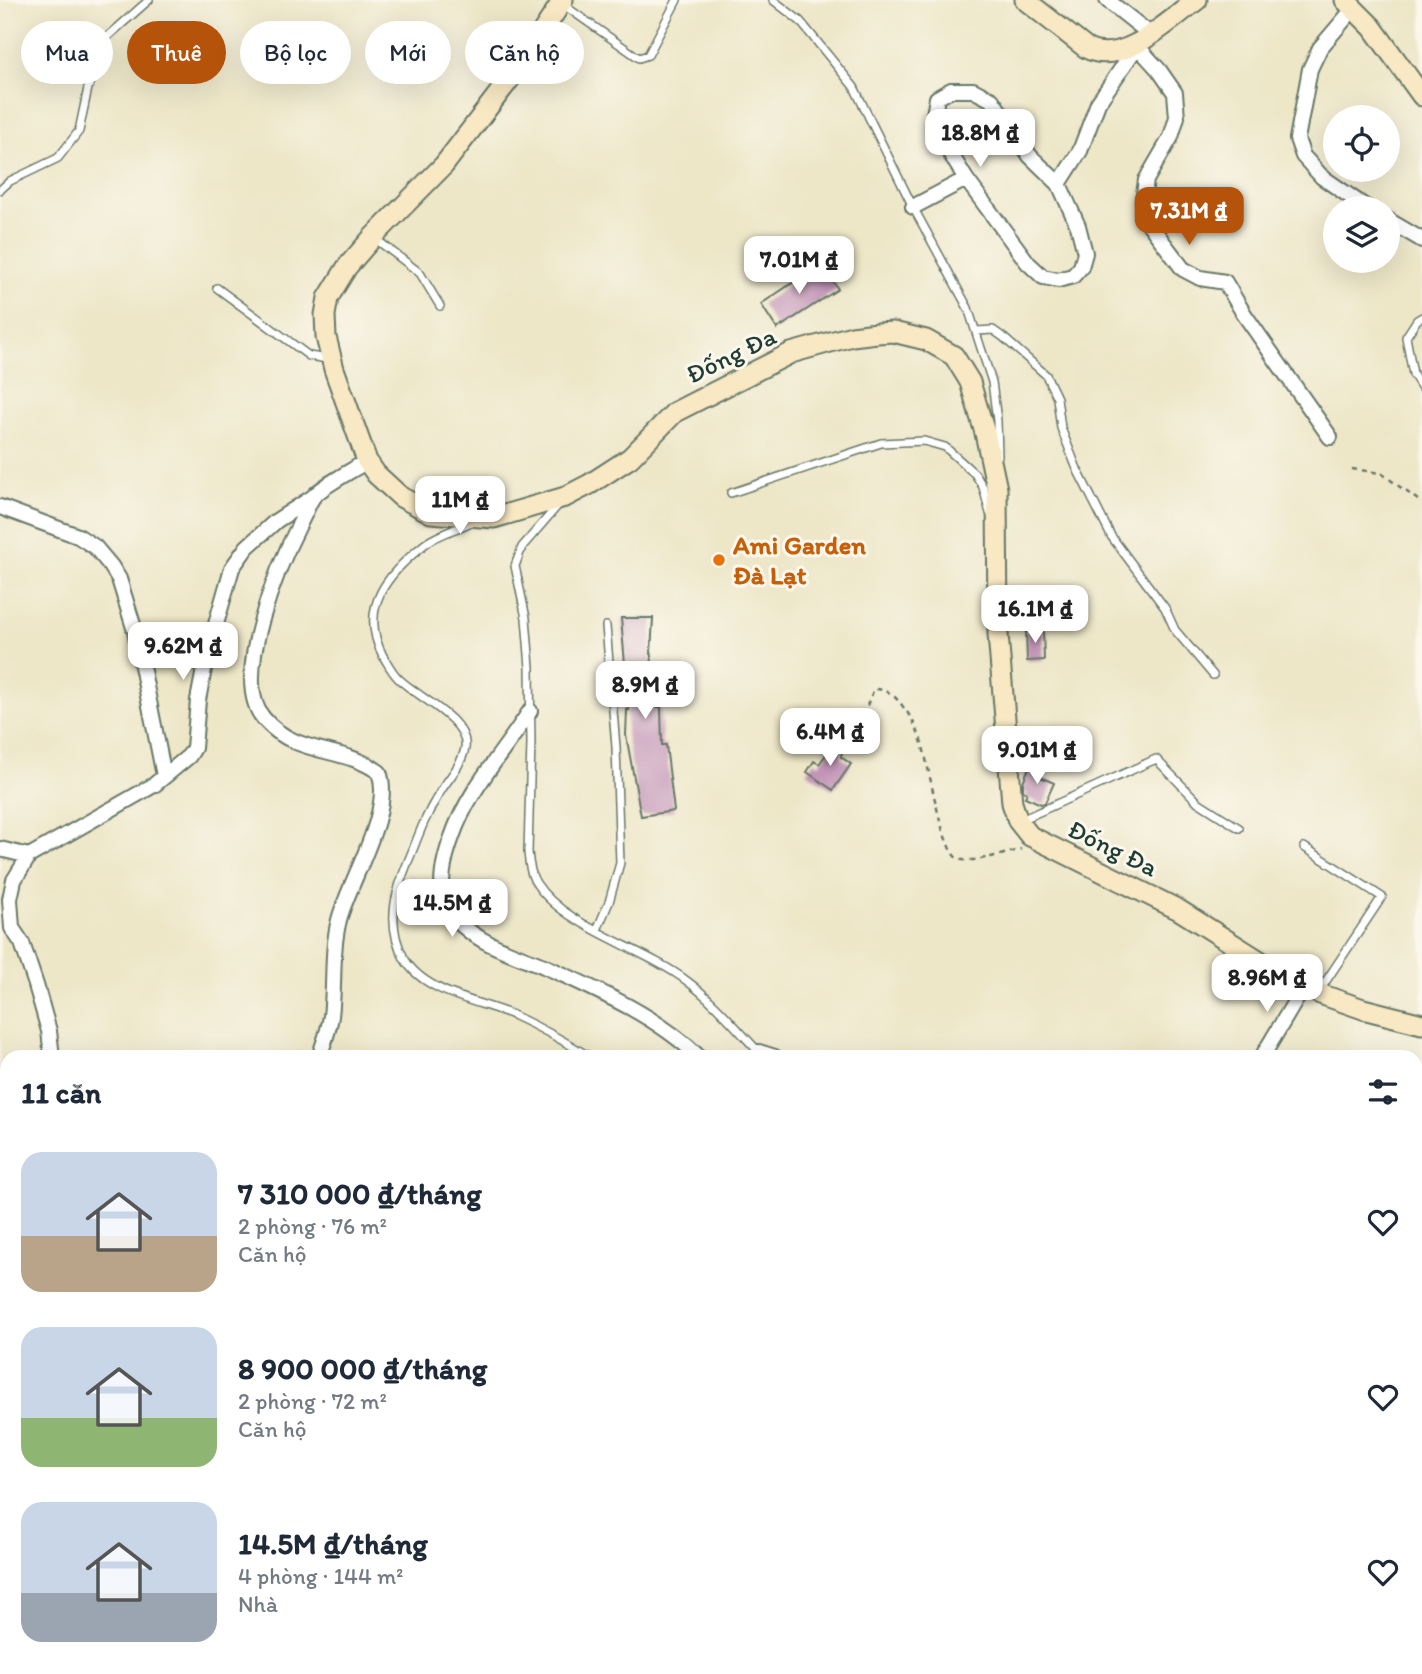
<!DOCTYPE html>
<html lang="vi">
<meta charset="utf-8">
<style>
body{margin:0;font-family:Itim,sans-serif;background:#f6f6f7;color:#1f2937;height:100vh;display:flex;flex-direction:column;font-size:26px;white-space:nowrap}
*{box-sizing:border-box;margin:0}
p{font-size:23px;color:#747a83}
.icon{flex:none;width:38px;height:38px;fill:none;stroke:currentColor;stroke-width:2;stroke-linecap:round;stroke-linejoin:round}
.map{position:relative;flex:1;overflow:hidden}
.details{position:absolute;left:0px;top:1050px;width:1423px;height:625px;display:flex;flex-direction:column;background:#fff;border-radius:21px 21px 0 0;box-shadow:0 7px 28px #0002}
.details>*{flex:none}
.banner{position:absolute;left:21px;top:21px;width:700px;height:63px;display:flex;gap:14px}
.controls{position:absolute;left:1323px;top:105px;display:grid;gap:14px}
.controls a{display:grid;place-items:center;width:77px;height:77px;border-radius:50%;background:#fff;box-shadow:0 7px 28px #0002;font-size:35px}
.price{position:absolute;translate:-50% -60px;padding:0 16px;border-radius:14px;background:#fff;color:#222;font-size:23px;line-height:46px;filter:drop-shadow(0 2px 4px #0008)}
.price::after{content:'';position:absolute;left:50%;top:42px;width:21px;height:16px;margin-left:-10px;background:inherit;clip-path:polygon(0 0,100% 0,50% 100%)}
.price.selected{background:#b45309;color:#fff}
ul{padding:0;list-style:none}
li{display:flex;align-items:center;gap:21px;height:175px;padding:0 21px}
li span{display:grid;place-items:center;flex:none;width:196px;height:140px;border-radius:21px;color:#555}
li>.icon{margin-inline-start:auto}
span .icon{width:84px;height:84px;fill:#fffc;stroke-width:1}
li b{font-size:30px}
h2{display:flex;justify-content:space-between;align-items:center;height:84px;padding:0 21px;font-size:30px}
.chip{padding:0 24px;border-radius:32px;background:#fff;box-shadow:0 7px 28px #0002;font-size:24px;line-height:63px}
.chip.selected{background:#b45309;color:#fff}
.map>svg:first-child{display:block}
</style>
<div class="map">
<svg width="1422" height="1674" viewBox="0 0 1422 1674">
<defs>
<pattern id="forest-firs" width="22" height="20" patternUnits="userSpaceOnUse" patternTransform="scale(1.75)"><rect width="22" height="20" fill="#79ac68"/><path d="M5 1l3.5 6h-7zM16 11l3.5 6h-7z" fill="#638d56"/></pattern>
</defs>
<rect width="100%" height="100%" fill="#fbf7ec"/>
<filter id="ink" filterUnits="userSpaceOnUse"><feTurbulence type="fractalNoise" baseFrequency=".0143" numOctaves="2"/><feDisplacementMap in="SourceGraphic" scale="14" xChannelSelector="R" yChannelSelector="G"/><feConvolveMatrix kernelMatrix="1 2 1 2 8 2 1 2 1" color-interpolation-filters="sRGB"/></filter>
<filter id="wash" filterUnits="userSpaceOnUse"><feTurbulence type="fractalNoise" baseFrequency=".00686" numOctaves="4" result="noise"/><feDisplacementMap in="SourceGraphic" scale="28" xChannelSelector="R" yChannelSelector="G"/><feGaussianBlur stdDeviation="1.57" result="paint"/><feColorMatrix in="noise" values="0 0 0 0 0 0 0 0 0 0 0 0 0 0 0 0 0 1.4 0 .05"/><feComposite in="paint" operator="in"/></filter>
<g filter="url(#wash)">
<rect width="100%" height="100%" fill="#ede6c7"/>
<path fill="url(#forest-firs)" stroke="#4c744e" stroke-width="2" d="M1422,1423V1561L1416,1565V1425Z
M1155,1668H1320L1317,1674H1154Z"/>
<g id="blocks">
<path fill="#c294b8" d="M821,264L838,289L777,329L761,304Z
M621,618H653L651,653L656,707H661L662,745H666L674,811L641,816L626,735L627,710H629Z
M1043,629L1044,660L1027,661L1026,630Z
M837,747L842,751L841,757L851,764L833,790L807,772L814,761L819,764L831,748Z
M1030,765L1041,770L1038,776L1054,783L1045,803L1041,804L1025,797L1027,793L1023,791V782Z"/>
</g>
</g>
<g filter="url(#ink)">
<use href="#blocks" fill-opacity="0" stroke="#677867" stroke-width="2"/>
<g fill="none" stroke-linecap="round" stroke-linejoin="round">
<g stroke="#677867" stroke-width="10">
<path id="lane" d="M773,0L800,21L854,87L913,207L968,308L992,382L997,421L998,456
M562,4L639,58L648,55L677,0
M0,190L10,181L58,158L79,131L88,88L106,38L149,0
M373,237L420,273L440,306
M217,288L309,356L328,359
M1422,317L1417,320L1406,337L1413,374L1422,388
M976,331L993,330L1003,337L1046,375L1057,398L1061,428L1077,469L1111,536L1165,608L1175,630L1213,675
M731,493L881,443L924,441L945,447L975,474L983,487L990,513
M560,503L522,547L515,566L526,618L530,667L531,743L528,852C529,862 530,874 536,883C564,927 644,948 687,981C714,1001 736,1028 759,1052
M473,521C458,529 438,534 425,544C387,574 358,608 383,656C388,664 392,672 398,678C415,696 470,720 465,748C462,765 447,780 439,794C427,813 420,831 412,852C397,887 384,921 404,958C424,994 481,1001 515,1016C541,1028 566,1042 590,1057
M1019,821L1156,759L1198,802L1239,828
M1304,847L1382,897L1318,993
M597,930L609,902L620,863L616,747L606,626
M478,1668L486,1674"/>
</g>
<g stroke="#677867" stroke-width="18">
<path id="street" d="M1107,0L1150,34
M1354,8L1320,48L1310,69L1297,139L1303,156L1322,177L1367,208
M951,90H973L992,100L1030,156L1059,184L1078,226L1085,253L1081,267L1073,276L1058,280L1043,277L1028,263L966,179L944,143L934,115L937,98Z
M1059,184L1080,151L1098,103L1137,46L1159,70L1175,93L1177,117L1171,137L1146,180L1143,201L1150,225L1183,269L1200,278L1225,282L1244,314L1330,437
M913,207L966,179
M1388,220L1422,240
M0,507L78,536L95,547L111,566L119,579L135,631L164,776
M530,711C504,752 468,790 452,837C444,858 436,890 449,910C470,942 510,952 544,966C597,990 657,1016 699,1057
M0,849L29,856
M759,1052L775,1057
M52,1057L49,1031L36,985L22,943L12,928L10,899L14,880L29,856L154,785L189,756L194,748L198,700L206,659L232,568L247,547L276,521L313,497
M319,1057C324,1043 329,1030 331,1016C335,984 331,951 339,920C349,881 394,811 379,772C341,745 297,757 264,719C229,679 280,562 301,521C305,514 308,504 313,497C322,486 353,470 367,461
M1262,1057L1303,988
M0,1081L7,1080
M1416,1364L1422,1359
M1105,1674L1106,1668"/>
</g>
<g stroke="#677867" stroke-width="23">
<path id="secondary" d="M563,0L522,63L444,165L373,237L347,267L328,298L325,315L326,337L334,369L367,461L376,474L401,497L431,513L494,518L565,497L590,484L630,458L675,412L791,353L852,336L877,333L893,332L926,340L954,356L970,382L985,433L997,489L998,634L1012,803L1018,821L1030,836L1179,910L1303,988L1363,1009L1422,1024
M1025,0L1086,48C1122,68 1168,21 1197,0
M1345,0L1372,27L1422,96"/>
</g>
<g stroke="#677867" stroke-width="24">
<path id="primary" d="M1416,1646L1422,1636
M1397,1674L1401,1668"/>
</g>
<path stroke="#677867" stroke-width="2.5" stroke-dasharray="5 5" stroke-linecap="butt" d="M1352,469L1381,473L1422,503
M855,733L874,689C889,689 896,697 904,708C911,717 916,726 920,737C929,761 940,848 958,859C968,864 1010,853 1021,849
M899,1674L901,1668
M982,1674L984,1668"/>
<use href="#lane" stroke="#fff" stroke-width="7"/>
<use href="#street" stroke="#fff" stroke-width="14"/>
<use href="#secondary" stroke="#f8e8c3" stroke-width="19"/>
<use href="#primary" stroke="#eec569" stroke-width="21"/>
</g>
</g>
<circle fill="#e8710a" stroke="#fbf7ec" stroke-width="2.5" cx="719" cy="560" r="7"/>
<g text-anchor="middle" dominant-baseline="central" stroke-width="6" stroke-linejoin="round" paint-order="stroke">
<g font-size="26" fill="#1f3d34" stroke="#fbf7ec">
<text transform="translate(731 355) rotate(-26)">Đống Đa</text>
<text transform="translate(1113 848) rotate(26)">Đống Đa</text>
</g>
<g font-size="26" font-weight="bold" fill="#c56008" stroke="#fbf7ec" text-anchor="start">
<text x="733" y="545">Ami Garden<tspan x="733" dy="30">Đà Lạt</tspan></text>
</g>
</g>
</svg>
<div class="controls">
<a><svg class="icon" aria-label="locate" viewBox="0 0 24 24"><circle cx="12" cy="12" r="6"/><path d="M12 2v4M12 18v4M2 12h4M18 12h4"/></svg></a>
<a><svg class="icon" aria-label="layers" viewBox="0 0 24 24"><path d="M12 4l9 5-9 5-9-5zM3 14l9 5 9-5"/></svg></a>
</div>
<b class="price" style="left:980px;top:169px">18.8M ₫</b>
<b class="price selected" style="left:1189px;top:247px">7.31M ₫</b>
<b class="price" style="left:799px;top:296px">7.01M ₫</b>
<b class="price" style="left:460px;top:536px">11M ₫</b>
<b class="price" style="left:1035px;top:645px">16.1M ₫</b>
<b class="price" style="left:183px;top:682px">9.62M ₫</b>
<b class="price" style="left:645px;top:721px">8.9M ₫</b>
<b class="price" style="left:830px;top:768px">6.4M ₫</b>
<b class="price" style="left:1037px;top:786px">9.01M ₫</b>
<b class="price" style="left:452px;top:939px">14.5M ₫</b>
<b class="price" style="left:1267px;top:1014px">8.96M ₫</b>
<div class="banner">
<a class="chip">Mua</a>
<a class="chip selected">Thuê</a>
<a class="chip">Bộ lọc</a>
<a class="chip">Mới</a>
<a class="chip">Căn hộ</a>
</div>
<section class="details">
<h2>11 căn<svg class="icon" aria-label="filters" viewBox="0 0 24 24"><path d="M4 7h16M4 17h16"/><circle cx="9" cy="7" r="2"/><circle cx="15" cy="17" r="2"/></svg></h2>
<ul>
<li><span style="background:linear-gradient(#c9d6e8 60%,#b9a48a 0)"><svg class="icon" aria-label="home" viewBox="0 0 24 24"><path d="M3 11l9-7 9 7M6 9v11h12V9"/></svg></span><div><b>7 310 000 ₫/tháng</b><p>2 phòng · 76 m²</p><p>Căn hộ</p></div><svg class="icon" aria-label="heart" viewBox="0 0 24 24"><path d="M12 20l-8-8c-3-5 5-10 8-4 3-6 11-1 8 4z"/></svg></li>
<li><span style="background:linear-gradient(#c9d6e8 65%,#8fb573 0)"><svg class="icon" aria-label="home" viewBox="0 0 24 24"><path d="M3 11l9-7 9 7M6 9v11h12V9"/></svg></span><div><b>8 900 000 ₫/tháng</b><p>2 phòng · 72 m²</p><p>Căn hộ</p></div><svg class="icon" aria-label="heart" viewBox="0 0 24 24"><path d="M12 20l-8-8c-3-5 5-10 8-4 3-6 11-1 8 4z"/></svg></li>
<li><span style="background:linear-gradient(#c9d6e8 65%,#9aa5b1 0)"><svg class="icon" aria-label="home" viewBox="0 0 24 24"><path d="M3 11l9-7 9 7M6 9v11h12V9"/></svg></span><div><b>14.5M ₫/tháng</b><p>4 phòng · 144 m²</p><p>Nhà</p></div><svg class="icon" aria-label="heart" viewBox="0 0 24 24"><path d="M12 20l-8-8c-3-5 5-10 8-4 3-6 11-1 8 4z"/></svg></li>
</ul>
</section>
</div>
